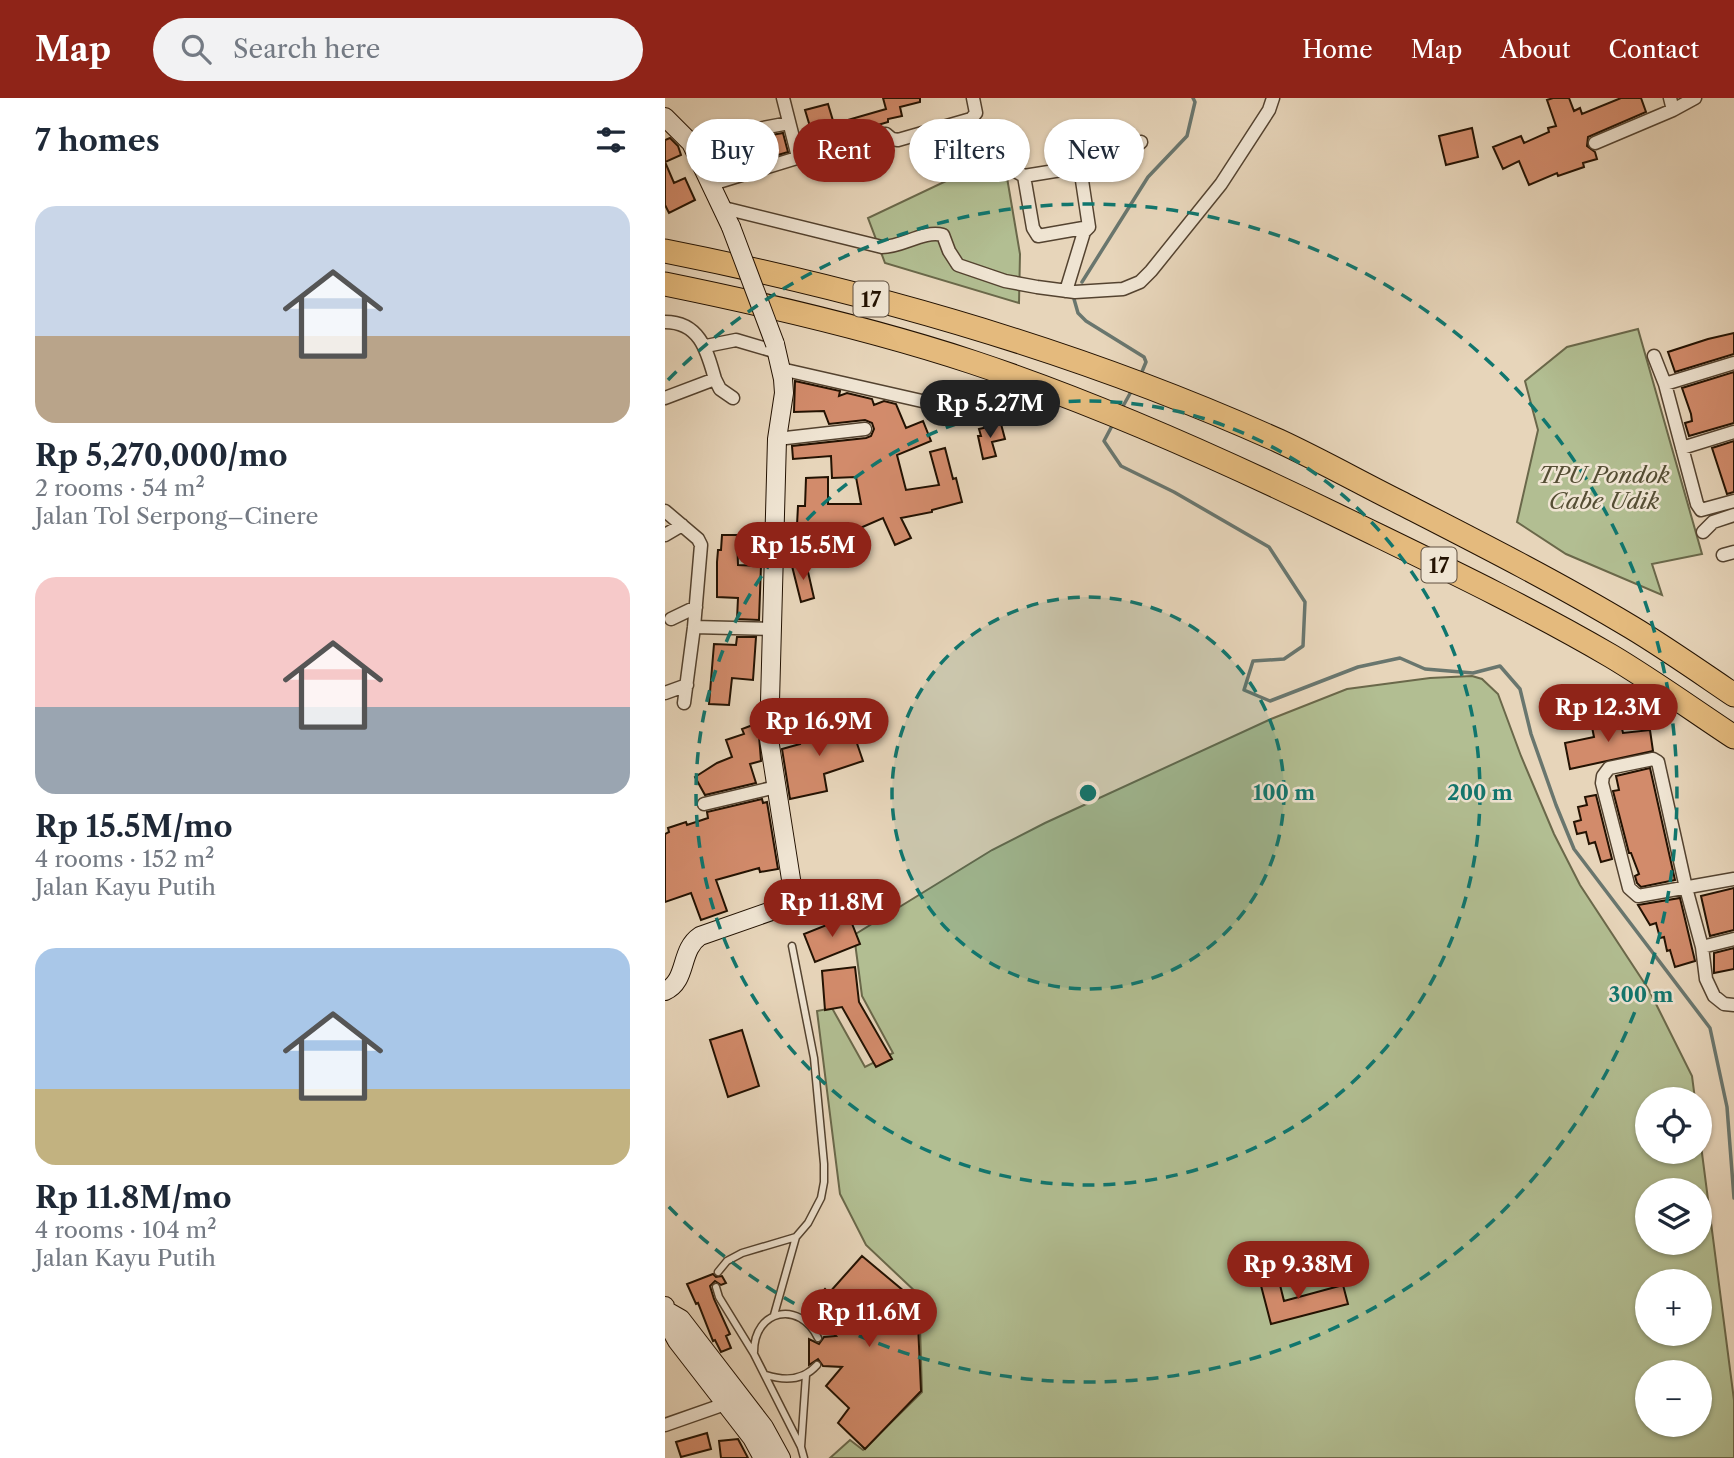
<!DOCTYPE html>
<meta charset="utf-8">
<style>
body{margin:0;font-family:"Libre Caslon Text",serif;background:#f2f2f3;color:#1f2937;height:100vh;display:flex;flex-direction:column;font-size:26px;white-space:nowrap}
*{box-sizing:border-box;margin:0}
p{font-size:23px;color:#747a83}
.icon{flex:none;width:38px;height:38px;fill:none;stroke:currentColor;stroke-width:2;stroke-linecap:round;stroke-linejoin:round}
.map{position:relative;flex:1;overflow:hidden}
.side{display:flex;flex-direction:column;background:#fff;width:665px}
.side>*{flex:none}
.banner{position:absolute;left:21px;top:21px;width:665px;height:63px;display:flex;gap:14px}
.fabs{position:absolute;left:970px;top:989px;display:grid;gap:14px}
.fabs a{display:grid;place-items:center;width:77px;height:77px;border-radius:50%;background:#fff;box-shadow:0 2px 5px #0004;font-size:35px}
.price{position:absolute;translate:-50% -60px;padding:0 16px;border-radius:24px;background:#8f2418;color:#fff;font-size:23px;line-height:46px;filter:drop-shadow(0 2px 4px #0008)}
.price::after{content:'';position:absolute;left:50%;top:42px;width:21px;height:16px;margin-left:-10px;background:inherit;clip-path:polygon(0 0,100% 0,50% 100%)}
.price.selected{background:#222;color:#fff}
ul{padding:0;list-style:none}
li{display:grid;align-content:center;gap:14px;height:371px;padding:0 35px}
li span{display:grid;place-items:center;height:217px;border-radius:21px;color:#555}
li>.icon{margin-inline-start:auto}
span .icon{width:126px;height:126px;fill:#fffc;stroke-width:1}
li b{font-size:30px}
h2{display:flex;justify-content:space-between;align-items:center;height:84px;padding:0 35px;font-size:30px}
.tag{padding:0 24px;border-radius:32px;background:#fff;box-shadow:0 2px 5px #0004;font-size:24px;line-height:63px}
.tag.selected{background:#8f2418;color:#fff}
header{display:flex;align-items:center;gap:42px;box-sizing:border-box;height:98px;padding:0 35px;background:#8f2418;color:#fff}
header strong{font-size:33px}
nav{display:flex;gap:38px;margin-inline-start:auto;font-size:24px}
.search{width:490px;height:63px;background:#f2f2f3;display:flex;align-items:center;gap:18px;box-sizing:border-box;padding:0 24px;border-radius:38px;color:#747a83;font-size:26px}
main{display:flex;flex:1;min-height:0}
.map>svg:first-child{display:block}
</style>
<header>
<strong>Map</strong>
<div class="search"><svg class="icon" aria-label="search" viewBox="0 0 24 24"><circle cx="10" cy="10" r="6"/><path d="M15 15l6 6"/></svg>Search here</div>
<nav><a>Home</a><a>Map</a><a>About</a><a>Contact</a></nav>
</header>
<main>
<section class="side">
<h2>7 homes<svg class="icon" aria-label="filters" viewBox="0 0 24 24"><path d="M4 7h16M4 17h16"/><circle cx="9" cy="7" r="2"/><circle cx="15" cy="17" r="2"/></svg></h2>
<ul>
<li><span style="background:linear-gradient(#c9d6e8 60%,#b9a48a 0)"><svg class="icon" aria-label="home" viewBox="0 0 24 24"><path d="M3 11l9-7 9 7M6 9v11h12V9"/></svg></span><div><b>Rp 5,270,000/mo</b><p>2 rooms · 54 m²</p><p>Jalan Tol Serpong–Cinere</p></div></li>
<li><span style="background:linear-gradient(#f6c9c9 60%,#9aa5b1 0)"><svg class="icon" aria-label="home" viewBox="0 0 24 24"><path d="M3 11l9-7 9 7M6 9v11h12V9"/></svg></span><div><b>Rp 15.5M/mo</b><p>4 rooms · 152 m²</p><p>Jalan Kayu Putih</p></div></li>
<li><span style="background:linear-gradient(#a9c7e8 65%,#c2b280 0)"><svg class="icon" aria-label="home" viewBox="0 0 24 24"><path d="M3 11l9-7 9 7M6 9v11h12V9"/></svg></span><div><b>Rp 11.8M/mo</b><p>4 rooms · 104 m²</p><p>Jalan Kayu Putih</p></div></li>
</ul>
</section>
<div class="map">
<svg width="1069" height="1360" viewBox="0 0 1069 1360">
<rect width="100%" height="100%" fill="#e7d5ba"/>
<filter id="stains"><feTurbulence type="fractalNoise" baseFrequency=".00286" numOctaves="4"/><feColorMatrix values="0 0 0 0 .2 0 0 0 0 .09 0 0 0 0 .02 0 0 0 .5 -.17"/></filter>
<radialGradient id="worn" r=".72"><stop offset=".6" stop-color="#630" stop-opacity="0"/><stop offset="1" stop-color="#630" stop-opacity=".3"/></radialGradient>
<path fill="#b2be92" stroke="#6a684a" stroke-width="2" fill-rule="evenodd" d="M338,56L355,156L354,205L220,165L203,120Z
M973,231L1037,456L987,466L997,497L901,456L852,424L873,332L860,283L902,249Z
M807,578L817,581L833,596L856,658L889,736L915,787L984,892L1027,978L1030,1001H982V1054H1034V1032L1069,1302V1360H165L185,1342L198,1352L257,1294L254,1197L201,1147L175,1096L152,913L167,910L200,969L228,955L197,898L189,837L327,752L380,725L606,621L682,591L765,580ZM982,1092H1034V1144H982ZM982,1183H1034V1236H982ZM982,1274H1034V1326H982Z"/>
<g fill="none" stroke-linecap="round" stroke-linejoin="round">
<path stroke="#69766e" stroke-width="3.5" d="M417,184L483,79L522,38L530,4L528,0
M409,201L413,215L421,223L479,259L481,264L476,276
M457,310L467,292
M448,326L439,343L456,368L509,394L604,449L640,504L638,548L619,561L588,563L579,592L605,603L693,569L735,560L760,571L808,575L835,568L855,591L866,636L891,707L909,751L1045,930L1062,1009L1069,1100"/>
</g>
<path fill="#d28b6b" stroke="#231202" stroke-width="2" d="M218,0H255V4L235,9L237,18L223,21V24L139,49L136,36L146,32L140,12L163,6L169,26L221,11Z
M888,0H904L909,13L915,10L917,16L956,0H976L981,14L923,39L922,48L930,54L932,61L918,65L919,69L893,78L892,75L864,87L854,63L838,71L828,49L856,38L859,45L884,34L883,30L891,28L882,2Z
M807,30L813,59L781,67L774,38Z
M118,35L123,54L57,74L53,63L88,52L85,41Z
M5,40L13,48L16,57L0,64L9,85L20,80L30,102L4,115L0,107V42Z
M1069,235V256L1010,274L1003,254L1043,241Z
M1069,274V325L1024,338L1020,325L1027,323L1026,316L1017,290Z
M130,283L175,293L174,298L182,295L207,301L209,307L219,303L231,306L241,330L258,323L266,343L232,357L241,392L274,387L265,354L280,350L288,381L291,380L297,404L267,412V414L236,420L246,440L230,447L218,420L186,434V449L161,450V458H134L133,439H152L157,434L152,427H132L133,408H140L141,380L163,379V406H196L191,379L167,380L166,358L128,361L127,348L201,340L206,338L209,331L207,325L200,322L164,326L159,313L129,314Z
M336,326L340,341L327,344L331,358L318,361L313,338H316L314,331Z
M1069,343V394L1062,396L1047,350Z
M57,437H72L73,467L96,468L94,522L72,521L73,500L52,499V464L53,452H56Z
M141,465L149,500L136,504L127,468Z
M72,539H91L88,582L67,580L64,607L44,606L49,546L71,547Z
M954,618L958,635L985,632L988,653L905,671L900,645L929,639L926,624Z
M184,622L198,663L159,676L162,693L125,701L117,651L135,646L133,639Z
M93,625L96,663L85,666L91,685L40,697L30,679L52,665L67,659L61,642L79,636L77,631Z
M985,670L1010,782L976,789L972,785L970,778L974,776L966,755H964L948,693L954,692L951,678Z
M931,697L947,761L936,764L930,744L924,746L921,734L912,736L909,724L916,722L913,709L922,707L920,699Z
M97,701L98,705L102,704L113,771L95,774L94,770L51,782L62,813L36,822L26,795L0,804V736L4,734L3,730L21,724L22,727L43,720L42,714Z
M1069,790V832L1045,838L1036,798Z
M1015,800L1030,863L1010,869L1005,852L1002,853L999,839L995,840L991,825L985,827L973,807Z
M184,818L195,846L150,864L139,836Z
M1069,850V871L1049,875V855Z
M190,869L194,904L227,961L211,969L177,909L160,912L157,873Z
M77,932L94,988L63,999L45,942Z
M197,1158L252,1204L256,1293L200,1351L173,1325L184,1310L161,1288L177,1269L158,1268L153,1261L144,1267V1241L154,1246L159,1239L171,1238L143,1209L160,1191L164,1195Z
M612,1175L619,1203L678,1187L683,1206L606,1226L594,1180Z
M48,1176L51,1179L57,1178L61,1185L56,1187L50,1183L45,1188L49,1201L65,1236L61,1238L66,1250L56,1254L50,1242L48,1243L33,1205L31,1206L22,1186Z
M42,1335L46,1351L16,1359L11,1344Z
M73,1341L83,1360H56L54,1343Z"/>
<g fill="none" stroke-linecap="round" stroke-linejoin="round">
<g stroke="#544330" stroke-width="9">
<path id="lane" d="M111,433H151
M53,1174L62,1163L77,1155L131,1139L143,1125L156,1100L159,1084V1066L149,960L127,848
M51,1189L54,1199L89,1256L136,1349L139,1360
M109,1217L131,1139
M89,1254C89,1211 135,1202 153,1240
M101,1277C120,1283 138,1283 152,1267
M136,1349L141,1277"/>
</g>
<g stroke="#544330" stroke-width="15">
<path id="street" d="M118,0L133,59
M1005,0L1008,12L1030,0
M82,33L124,25
M930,45L1008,12
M348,72L359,78L446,64L457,59L476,44
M359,78L368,130L373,138L424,129
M47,86L210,36H221L227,41L233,42L306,21L311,15L308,0
M59,110L217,149C238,149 258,132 278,137L284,153L293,167L340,183L372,189L410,194L458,191L475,184L486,173L556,86L604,12L608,0
M401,193L419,134L424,129L415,69
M0,224C35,224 42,253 50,281
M41,248L71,242L112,254
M989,258L1000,286L1032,406L1036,412L1069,403
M116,271L279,308
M1000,286L1069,265
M0,300L50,281L55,291L68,300
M112,341L200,331
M1017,350L1069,334
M0,413L33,441L36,447L29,529L19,605
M1038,434L1048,424L1069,417
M0,437L17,427
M1058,457L1069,454
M6,521L31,509
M29,529L106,531
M0,595L22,587
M39,706L111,689
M1069,781L973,798L964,790L937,685L938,678L944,670L988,661L993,664L1021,790L1037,849L1041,881L1049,898L1059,906L1069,907
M1037,849L1069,841
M0,1327L60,1306"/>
</g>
<g stroke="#231202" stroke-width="20">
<path id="secondary" d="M0,19L26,45L66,129
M0,893C23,883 14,852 35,838L118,809L125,803L128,794L104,641L112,341L119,295L118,281L110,246
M0,1208L1,1223L12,1243L87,1340L98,1360
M2,1213L16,1221L99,1329L116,1360"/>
</g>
<g stroke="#231202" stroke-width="25">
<path id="highway" d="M0,153C207,194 421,256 614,343C655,362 694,384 734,404C812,444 891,484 966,529C1001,550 1035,574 1069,597
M0,186C103,207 207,231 307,264C431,305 552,359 669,416C763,462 857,506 946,558C988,583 1028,612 1069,639"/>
</g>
<use href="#lane" stroke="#efe4d2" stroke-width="6"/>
<use href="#street" stroke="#efe4d2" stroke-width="12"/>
<use href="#secondary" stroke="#efe4d2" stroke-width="18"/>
<use href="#highway" stroke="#e4ba7d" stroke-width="23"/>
<g stroke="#231202" stroke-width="20" stroke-linecap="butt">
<path id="secondary-bridge" d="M66,129L110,246"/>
</g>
<use href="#secondary-bridge" stroke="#efe4d2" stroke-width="18"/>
</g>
<circle cx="423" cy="695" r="196" fill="#0f766e" fill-opacity=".12"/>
<g fill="none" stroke="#0f766e" stroke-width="3.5" stroke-dasharray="12 9">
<circle cx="423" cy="695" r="196"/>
<circle cx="423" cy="695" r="392"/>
<path d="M3 282A589 589 0 1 1 3 1108"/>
</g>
<g text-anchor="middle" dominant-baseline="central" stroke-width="5" stroke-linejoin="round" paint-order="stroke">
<g fill="#efe4d2" stroke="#605140" stroke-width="2">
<rect x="188.5" y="183.5" width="35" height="35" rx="5"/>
<rect x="756.5" y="449.5" width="35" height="35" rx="5"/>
</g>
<g font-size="21" font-weight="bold" fill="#231202">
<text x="206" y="201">17</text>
<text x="774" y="467">17</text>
</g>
<g font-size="23" font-style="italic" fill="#554e34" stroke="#efe4d2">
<text x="939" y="377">TPU Pondok<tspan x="939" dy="26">Cabe Udik</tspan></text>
</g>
</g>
<circle cx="423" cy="695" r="10" fill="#0f766e" stroke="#efe4d2" stroke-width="3.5"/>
<g font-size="21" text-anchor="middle" font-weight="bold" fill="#0f766e" stroke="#efe4d2" stroke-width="5" stroke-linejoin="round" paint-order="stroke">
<text x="619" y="702">100 m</text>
<text x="815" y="702">200 m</text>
<text x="976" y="904">300 m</text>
</g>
<rect width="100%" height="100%" filter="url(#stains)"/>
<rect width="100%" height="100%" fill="url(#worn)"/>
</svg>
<div class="fabs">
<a><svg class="icon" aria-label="locate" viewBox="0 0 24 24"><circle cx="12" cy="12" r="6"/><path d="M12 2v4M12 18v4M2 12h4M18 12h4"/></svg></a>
<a><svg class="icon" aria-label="layers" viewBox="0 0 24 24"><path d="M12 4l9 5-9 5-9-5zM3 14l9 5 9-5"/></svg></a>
<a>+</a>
<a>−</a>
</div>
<b class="price selected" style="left:325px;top:342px">Rp 5.27M</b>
<b class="price" style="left:138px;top:484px">Rp 15.5M</b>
<b class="price" style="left:943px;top:646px">Rp 12.3M</b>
<b class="price" style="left:154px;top:660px">Rp 16.9M</b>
<b class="price" style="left:167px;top:841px">Rp 11.8M</b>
<b class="price" style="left:633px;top:1203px">Rp 9.38M</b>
<b class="price" style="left:204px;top:1251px">Rp 11.6M</b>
<div class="banner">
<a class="tag">Buy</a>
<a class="tag selected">Rent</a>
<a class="tag">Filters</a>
<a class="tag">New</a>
</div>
</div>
</main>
